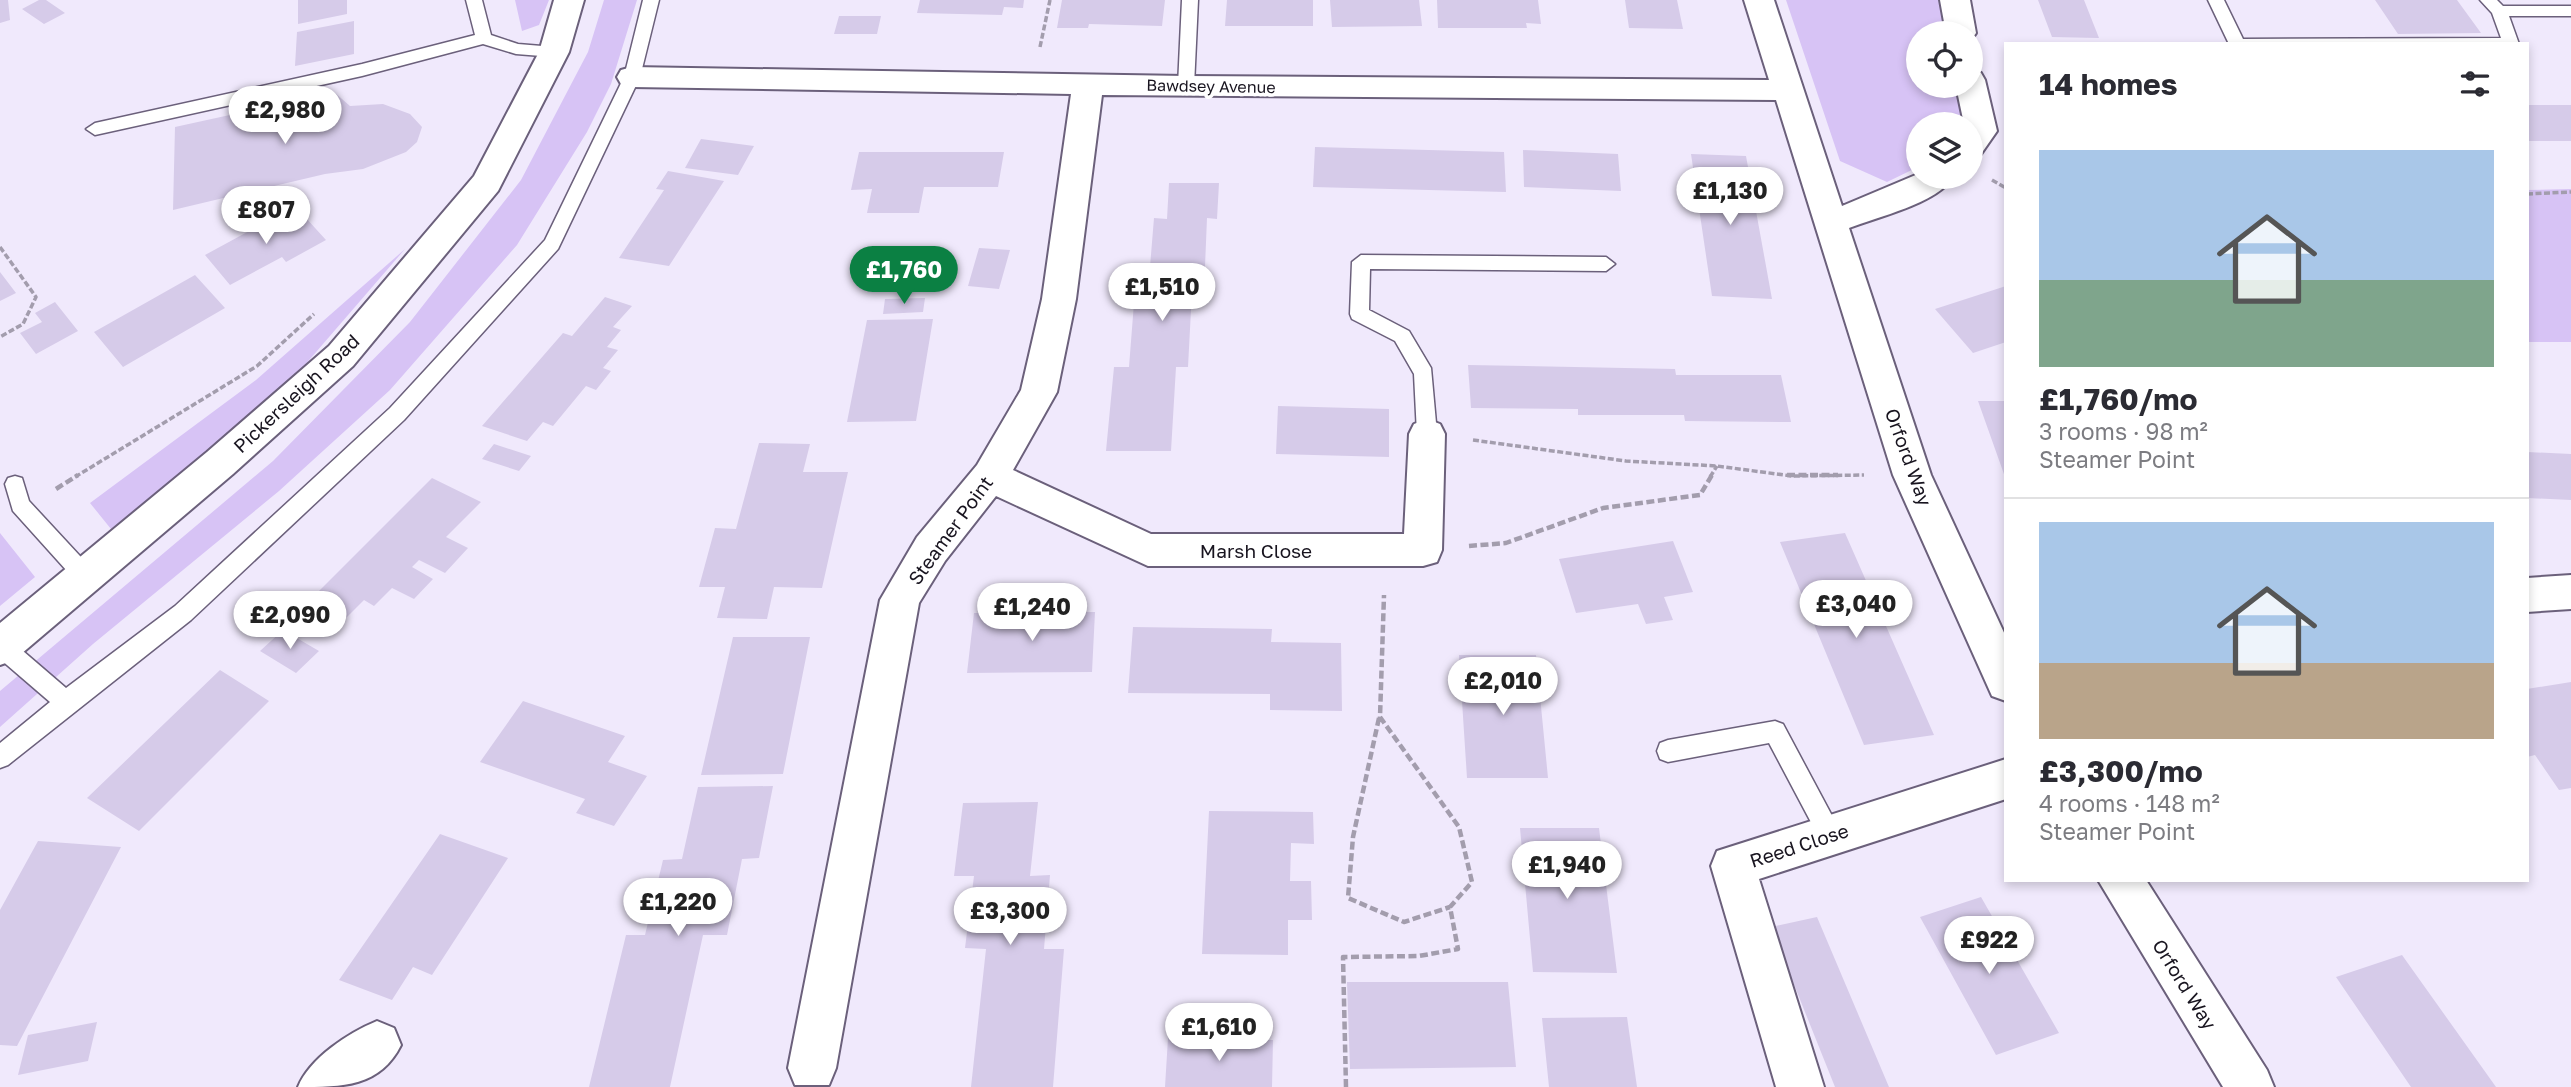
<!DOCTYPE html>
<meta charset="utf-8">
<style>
body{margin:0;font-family:"Golos Text",sans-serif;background:#f7f7f7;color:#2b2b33;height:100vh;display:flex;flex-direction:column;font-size:26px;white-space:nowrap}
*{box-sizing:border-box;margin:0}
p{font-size:23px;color:#7c7c81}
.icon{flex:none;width:38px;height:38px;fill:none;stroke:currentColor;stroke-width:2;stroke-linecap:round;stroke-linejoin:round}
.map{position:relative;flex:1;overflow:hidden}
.sheet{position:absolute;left:2004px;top:42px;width:525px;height:840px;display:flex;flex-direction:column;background:#fff;border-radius:0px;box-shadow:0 4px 10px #0003}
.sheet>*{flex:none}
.controls{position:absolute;left:1906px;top:21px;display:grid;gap:14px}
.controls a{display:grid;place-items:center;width:77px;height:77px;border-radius:50%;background:#fff;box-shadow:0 4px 10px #0003;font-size:35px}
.price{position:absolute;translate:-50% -60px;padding:0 16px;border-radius:24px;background:#fff;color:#222;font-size:23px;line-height:46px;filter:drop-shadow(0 2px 4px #0008)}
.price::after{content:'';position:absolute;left:50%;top:42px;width:21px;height:16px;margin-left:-10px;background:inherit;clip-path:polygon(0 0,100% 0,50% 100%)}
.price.on{background:#0b8043;color:#fff}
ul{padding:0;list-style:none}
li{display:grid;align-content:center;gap:14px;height:371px;padding:0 35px}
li+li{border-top:2px solid #e1e1e2}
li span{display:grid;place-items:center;height:217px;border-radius:0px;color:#555}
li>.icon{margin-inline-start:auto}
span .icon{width:126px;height:126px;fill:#fffc;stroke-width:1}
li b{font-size:30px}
h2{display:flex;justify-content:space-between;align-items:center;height:84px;padding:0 35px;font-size:30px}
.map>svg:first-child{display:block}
</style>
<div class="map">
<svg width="2571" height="1087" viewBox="0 0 2571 1087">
<rect width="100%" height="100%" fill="#f0e9fc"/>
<path fill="#d7c3f5" d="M515,0H549L539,25L522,31Z
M604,0H637L611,84L587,132L517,245L390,390L279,491L93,644L0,727V691L273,461L410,322L521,180L588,52Z
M1786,0H1939L1947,33H1918V86H1958L1966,124H1918V167L1887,182L1840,161Z
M2571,189V342H2527V190Z
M405,249L279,395L111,529L90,503L256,380Z
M0,533L35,577L0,606Z"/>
<path fill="#d6cbe9" d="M0,0H8L10,20L0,23Z
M39,0H46L65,13L44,24L22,9Z
M298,0H347V14L298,24Z
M920,0H1024L1023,8L1004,7L1002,15L917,13Z
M1062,0H1165L1162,26L1089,24L1088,28H1057Z
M1227,0H1313V26H1225Z
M1330,0H1419L1422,26L1332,27Z
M1437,0H1538L1541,24L1526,23L1527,28H1438Z
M1625,0H1677L1683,29L1629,28Z
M2038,0H2084L2099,38L2052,37Z
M2375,0H2457L2481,33L2398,34Z
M839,16H881L877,34H834Z
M354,21V54L295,66L297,32Z
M334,92L350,106L383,104L410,114L422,127L417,142L406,152L363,169L325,174L173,210L175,127Z
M2527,105H2571V141H2527Z
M701,139L754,146L738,175L685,168Z
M1315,147L1504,152L1506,192L1313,187Z
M1523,150L1618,154L1621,191L1524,187Z
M859,152H1004L998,187H924L919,213H867L872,189L851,190Z
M1691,154L1746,156L1772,299L1712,296Z
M668,171L724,181L669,266L619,258L664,190L656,189Z
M1169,183H1219L1217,219L1207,218L1204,291H1192L1188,367H1176L1171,451H1106L1114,367H1129L1135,290L1148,291L1154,218L1167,219Z
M295,206L326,240L286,262L282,257L230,285L205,255Z
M979,248L1010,250L999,289L968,286Z
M0,272L16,293L0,301Z
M195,275L225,308L123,367L94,332Z
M2006,286V342L1973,353L1935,309Z
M605,297L632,306L613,327L621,330L607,347L618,350L603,368L611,371L596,390L586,386L553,426L543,422L527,441L482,426L563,333L572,336Z
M925,298L923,312L883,314L885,299Z
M55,302L78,331L36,354L20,333L42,322L35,313Z
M933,319L916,421L847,422L867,320Z
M1468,365L1675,369L1676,375H1781L1791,422L1685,421L1684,415H1578V409L1471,408Z
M1978,401H2006V477H2005Z
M1278,406L1389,409V457L1276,454Z
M759,443L810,444L803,472H848L822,588L774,587L767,619L717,618L725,587H699L715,528L736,529Z
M494,444L531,456L519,471L482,459Z
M2527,452L2571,454V500L2527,498Z
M432,478L481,502L446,537L468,548L445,573L419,560L412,567L433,579L414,599L392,588L374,606L364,600L345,619L310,600Z
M1845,533L1934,735L1864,745L1780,542Z
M1673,541L1693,592L1664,597L1673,620L1646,624L1638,604L1576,613L1559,559Z
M1095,612L1092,672L967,673L974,613Z
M1133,627L1272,629L1271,642L1341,643L1342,711L1270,710V694L1128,693Z
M283,630L319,651L296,673L260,651Z
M733,637H810L783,774L701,775Z
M1459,655H1536L1548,778H1467Z
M220,670L269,701L139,831L87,798Z
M2571,682V788L2559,790L2535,755L2527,757V689Z
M523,701L625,736L608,762L647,776L614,826L576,813L585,799L480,762Z
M773,786L759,858L742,859L727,935H703L670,1087H589L626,935H645L663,860L682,859L698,787Z
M1038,802L1030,876L1050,875L1044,949H1064L1053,1087H971L986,949L965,948L974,876H954L963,803Z
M1209,811L1313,812L1314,844L1291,843L1290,881H1311L1312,920H1288V955L1202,954Z
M1520,828H1599L1617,973L1533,972Z
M440,834L508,858L432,975L413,967L392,1000L339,980Z
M38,841L121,847L17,1046L0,1045V910Z
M1981,897L2059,1033L1996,1055L1920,917Z
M1817,917L1889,1087H1835L1771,927Z
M2402,955L2496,1087H2411L2336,977Z
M1347,982H1508L1516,1067L1350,1069Z
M1627,1017L1637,1087H1549L1542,1018Z
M97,1022L88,1061L18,1075L28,1035Z
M1168,1038L1273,1040L1272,1087H1165Z"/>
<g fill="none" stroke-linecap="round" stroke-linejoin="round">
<g stroke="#6b607b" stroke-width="3">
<path id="lane" d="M466,0H482L491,35L518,44L554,47L562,52L554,57L516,54L483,44L362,76L95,135L86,129L95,123L362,64L475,35Z
M643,0H659L640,77L558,249L404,420L191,620L8,765L0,768V743L50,702L0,659V637L9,639L66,688L175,606L390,408L545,240L624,77Z
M1182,0H1198L1194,86L1186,92L1178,86Z
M2208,0H2224L2243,39L2501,38L2492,13L2480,0H2497L2503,6H2571V16H2509L2519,44H2229Z
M1361,255L1606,257L1615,264L1606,271L1370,269L1369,310L1409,331L1431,368L1437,434L1434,440H1420L1417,434L1414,374L1395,341L1352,319L1350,314L1352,262Z
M15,476L22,478L29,501L92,569L95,575L92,581L84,584L76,581L13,511L5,484L8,478Z
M1775,721L1783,724L1838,827L1842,835L1838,843L1830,846L1822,843L1769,743L1668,762L1660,759L1657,751L1660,743L1668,740Z"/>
</g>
<g stroke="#6b607b" stroke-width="4">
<path id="street" d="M1744,0H1774L1842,206L1918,174V177H1953C1938,203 1877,217 1849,228L1931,475L2006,637V701L1992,696L1893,475L1776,100L1102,95L1076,299L1057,392L1013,470L1151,534H1404L1409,434L1414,424L1427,419L1440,424L1445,434L1442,550L1437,562L1423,566H1148L996,496L945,561L919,603L836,1068L829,1085H795L788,1068L880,600L917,537L977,465L1021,390L1042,299L1071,94L632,87L621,84L617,77L621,70L632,67L1186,76L1769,80Z
M1940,0H1970L1976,33L1971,40L1970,33H1946Z
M1970,70L1981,73L1985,80L1997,131L1981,154L1970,157V124H1964L1956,86H1970Z
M2571,575V609L2527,612V578Z
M2006,759V799L1759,879L1824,1087H1776L1711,866L1717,851Z
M2098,880H2146L2267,1070L2274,1087H2223Z
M377,1021L394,1028L401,1045C380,1087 343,1087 298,1087C310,1058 348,1033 377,1021Z"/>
</g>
<g stroke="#6b607b" stroke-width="4">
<path id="secondary" d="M554,0H584L569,52L498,191L353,366L233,474L14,660L0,665V623L207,452L329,346L474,176L539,52Z"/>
</g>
<path stroke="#a39dad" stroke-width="3.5" stroke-dasharray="6 2.5" stroke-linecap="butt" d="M1040,47L1050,0
M1992,180L2006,188
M2527,194L2571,192
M0,247L36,297L23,324L0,337
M1473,440L1626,461L1717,466L1792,476L1864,475
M75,477L257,366L314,314
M1710,477L1717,466"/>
<path stroke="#a39dad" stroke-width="4.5" stroke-dasharray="8 3.5" stroke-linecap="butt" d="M1787,475H1838
M56,489L78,475
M1469,546L1506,543L1603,508L1700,495L1712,475
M1379,718L1353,837L1348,898L1404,922L1450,907
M1346,1087L1343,957L1419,956L1458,949L1450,907L1472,882L1459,827L1380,717L1384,595"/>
<use href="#lane" fill="#fff" fill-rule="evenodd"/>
<use href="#street" fill="#fff" fill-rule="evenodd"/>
<use href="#secondary" fill="#fff" fill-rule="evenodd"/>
</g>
<g text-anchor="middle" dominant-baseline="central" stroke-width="7" stroke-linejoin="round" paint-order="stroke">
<g font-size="16" fill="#18141f" stroke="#fff">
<text transform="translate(1211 86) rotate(1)">Bawdsey Avenue</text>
</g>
<g font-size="19" fill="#18141f" stroke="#fff">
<text transform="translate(296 393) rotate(-43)">Pickersleigh Road</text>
<text transform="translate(1909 457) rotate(70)">Orford Way</text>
<text transform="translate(950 530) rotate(-54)">Steamer Point</text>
<text x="1256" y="550">Marsh Close</text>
<text transform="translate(1799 845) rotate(-18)">Reed Close</text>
<text transform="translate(2185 984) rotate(58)">Orford Way</text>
</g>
</g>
</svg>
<div class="controls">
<a><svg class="icon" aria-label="locate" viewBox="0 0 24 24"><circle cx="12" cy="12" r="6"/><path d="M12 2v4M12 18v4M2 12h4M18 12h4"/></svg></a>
<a><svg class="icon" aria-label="layers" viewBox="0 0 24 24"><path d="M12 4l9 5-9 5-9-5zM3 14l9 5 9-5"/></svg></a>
</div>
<b class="price" style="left:285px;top:146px">£2,980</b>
<b class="price" style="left:1730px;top:227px">£1,130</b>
<b class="price" style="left:266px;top:246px">£807</b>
<b class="price on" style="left:904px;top:306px">£1,760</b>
<b class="price" style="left:1162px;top:323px">£1,510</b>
<b class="price" style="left:1856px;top:640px">£3,040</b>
<b class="price" style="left:1032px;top:643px">£1,240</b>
<b class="price" style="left:290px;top:651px">£2,090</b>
<b class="price" style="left:1503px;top:717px">£2,010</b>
<b class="price" style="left:1567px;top:901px">£1,940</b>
<b class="price" style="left:678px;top:938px">£1,220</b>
<b class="price" style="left:1010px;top:947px">£3,300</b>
<b class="price" style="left:1989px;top:976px">£922</b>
<b class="price" style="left:1219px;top:1063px">£1,610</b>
<section class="sheet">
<h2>14 homes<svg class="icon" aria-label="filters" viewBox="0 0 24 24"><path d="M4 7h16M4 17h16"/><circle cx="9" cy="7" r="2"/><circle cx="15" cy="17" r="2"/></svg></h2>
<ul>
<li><span style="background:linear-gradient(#a9c7e8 60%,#7fa58c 0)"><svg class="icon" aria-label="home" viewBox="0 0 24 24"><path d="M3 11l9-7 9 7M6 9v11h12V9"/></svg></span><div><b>£1,760/mo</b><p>3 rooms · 98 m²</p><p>Steamer Point</p></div></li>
<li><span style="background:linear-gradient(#a9c7e8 65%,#b9a48a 0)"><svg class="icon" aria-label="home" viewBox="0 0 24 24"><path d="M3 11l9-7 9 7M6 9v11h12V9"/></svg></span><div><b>£3,300/mo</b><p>4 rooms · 148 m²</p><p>Steamer Point</p></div></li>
</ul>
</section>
</div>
